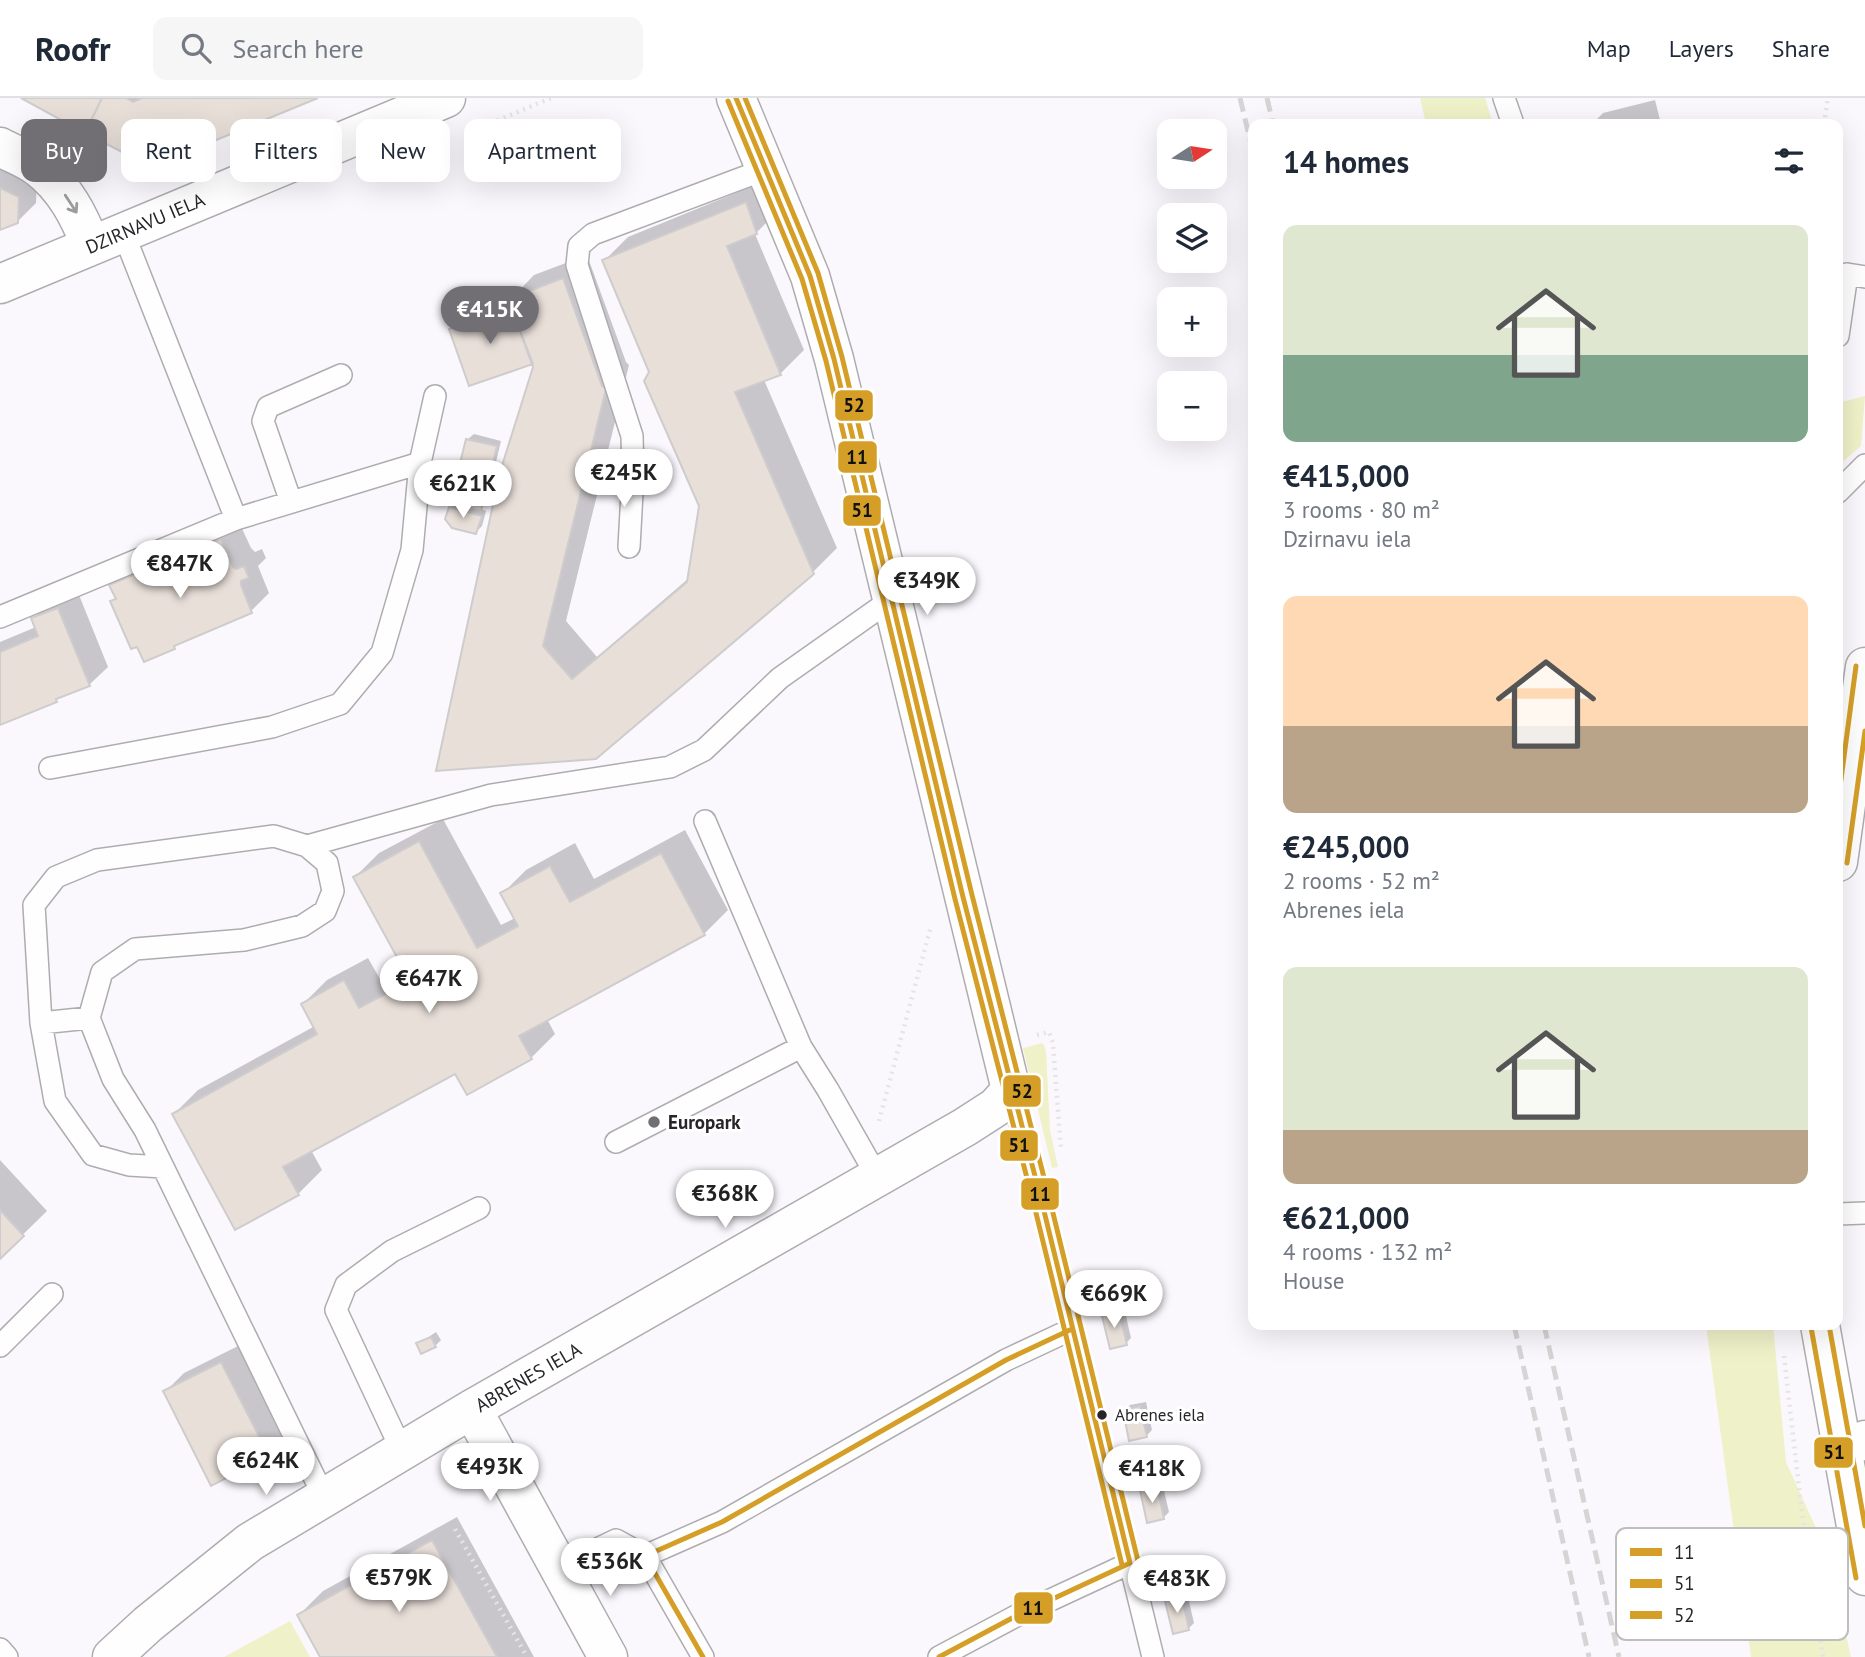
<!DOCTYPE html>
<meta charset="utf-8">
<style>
body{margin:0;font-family:"PT Sans",sans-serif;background:#f6f6f7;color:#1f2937;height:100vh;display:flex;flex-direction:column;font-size:26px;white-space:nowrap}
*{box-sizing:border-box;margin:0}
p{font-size:23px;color:#747a83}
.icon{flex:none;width:38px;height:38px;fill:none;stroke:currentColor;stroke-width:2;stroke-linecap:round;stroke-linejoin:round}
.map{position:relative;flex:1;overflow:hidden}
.panel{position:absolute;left:1248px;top:21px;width:595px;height:1211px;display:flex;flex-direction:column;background:#fff;border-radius:14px;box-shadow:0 7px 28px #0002}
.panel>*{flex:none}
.banner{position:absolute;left:21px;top:21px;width:665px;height:63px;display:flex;gap:14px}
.needle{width:46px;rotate:78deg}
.fabs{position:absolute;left:1157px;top:21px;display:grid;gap:14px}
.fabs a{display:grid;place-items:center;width:70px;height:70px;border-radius:14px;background:#fff;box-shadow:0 7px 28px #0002;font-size:35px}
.price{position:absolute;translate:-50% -60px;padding:0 16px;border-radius:24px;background:#fff;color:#222;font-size:23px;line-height:46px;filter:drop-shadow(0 2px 4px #0008)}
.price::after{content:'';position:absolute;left:50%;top:42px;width:21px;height:16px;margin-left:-10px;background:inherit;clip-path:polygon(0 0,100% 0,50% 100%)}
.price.active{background:#716f73;color:#fff}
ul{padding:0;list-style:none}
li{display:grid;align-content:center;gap:14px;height:371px;padding:0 35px}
li span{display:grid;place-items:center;height:217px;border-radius:14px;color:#555}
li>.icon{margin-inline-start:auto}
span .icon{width:126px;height:126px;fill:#fffc;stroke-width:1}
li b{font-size:30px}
h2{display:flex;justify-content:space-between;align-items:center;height:84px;padding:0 35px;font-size:30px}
.chip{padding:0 24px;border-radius:14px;background:#fff;box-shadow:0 7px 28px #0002;font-size:24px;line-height:63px}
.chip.active{background:#716f73;color:#fff}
header{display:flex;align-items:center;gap:42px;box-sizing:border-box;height:98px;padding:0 35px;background:#fff;border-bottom:2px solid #e0e1e3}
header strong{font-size:33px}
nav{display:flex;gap:38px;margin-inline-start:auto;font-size:24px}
.search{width:490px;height:63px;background:#f6f6f7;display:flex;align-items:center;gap:18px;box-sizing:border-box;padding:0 24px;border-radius:14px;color:#747a83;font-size:26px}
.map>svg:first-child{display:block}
</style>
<header>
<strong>Roofr</strong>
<div class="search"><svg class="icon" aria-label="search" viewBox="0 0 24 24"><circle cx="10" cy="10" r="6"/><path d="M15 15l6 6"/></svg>Search here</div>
<nav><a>Map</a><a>Layers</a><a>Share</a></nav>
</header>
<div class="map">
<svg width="1865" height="1559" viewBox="0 0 1865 1559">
<rect width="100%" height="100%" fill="#fbf8fd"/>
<path fill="#eff1c8" d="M1420,0H1485L1493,26H1426Z
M1865,298L1861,348L1838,368V305Z
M1043,945L1046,953L1050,1032L1058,1069L1052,1070L1023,950Z
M1706,1227H1773L1786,1364L1827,1454L1851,1559H1751Z
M290,1523L310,1559H224Z"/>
<path fill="#0003" d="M24,0H315L151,67L35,8L36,6Z
M1655,2L1661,26H1592L1603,15Z
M0,63L37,81L36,105L17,124L0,130Z
M770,81L780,111L755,136L804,252L780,276L764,282L837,450L813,474L438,671L535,269L533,264L451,231L464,219L477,214L487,205L503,199L505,204L510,202L534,177L587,157L626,264L629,267L566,523L597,559L689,480L701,408L650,274L604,163L628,139Z
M474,336L501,343L486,405L481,411L486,413L482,428L476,434L450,410L455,405H452L468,341Z
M239,424L251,450L255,454L262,451L266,460L258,468L269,495L251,513L180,543L174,549L112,503L117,499L112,488L130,469Z
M77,492L108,569L89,587L0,625V544L36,529L33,521L51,502Z
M443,721L501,827L515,820L502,796L526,772L575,745L594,781L685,732L728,812L704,836L547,921L555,936L531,960L456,973L311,1052L322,1072L298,1096L174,1016L198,992L315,928L303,906L327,882L368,860L384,888L407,875L355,779L379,755Z
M0,1062L47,1113L0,1159Z
M1124,1209L1131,1240L1126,1245L1104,1218L1109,1213Z
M436,1234L441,1242L435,1248L418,1246Z
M240,1247L286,1339L268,1357L165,1294L184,1275Z
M1146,1304L1152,1332L1146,1338L1124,1312L1130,1307Z
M1162,1384L1169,1414L1163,1420L1142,1392L1148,1387Z
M457,1419L534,1559H322L299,1517L323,1493Z
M1187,1495L1194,1525L1188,1531L1167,1504L1173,1498Z"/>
<path fill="#e9dfd9" stroke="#cecccd" stroke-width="2" d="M21,0H102L85,35Z
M102,0H126L133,4L142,0H318L151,69L85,35Z
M0,90L19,99L18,125L0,132Z
M746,104L757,136L727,148L781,277L735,294L814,476L596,661L436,673L500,374L533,269L508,201L563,180L602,288L606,291L543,548L572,581L687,484L699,408L644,283L649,274L602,162Z
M511,209L533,266L469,288L449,231L474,222L472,216L491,210L493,215Z
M466,341L497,348L481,413L450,406Z
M449,409L482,418L476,436L452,430L445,421Z
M221,441L233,469L236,471L244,468L249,480L241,483V487L252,515L174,548L175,551L144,564L137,549L131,551L110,503L116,501L109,487L172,461L171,459L190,451L191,453Z
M58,510L90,588L56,601L57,604L0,627V554L38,538L31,520Z
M419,743L477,850L518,828L500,795L550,768L570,804L661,755L705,837L519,938L532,961L467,997L455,976L283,1069L299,1097L235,1132L172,1016L317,936L301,906L344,882L359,910L410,883L353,779Z
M0,1112L24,1138L0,1161Z
M1119,1214L1127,1247L1110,1251L1102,1218Z
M431,1239L436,1249L421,1256L416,1245Z
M221,1264L269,1358L211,1388L163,1293Z
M1140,1308L1147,1339L1129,1343L1123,1312Z
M1157,1388L1164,1421L1147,1425L1140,1392Z
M432,1442L497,1559H320L297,1517Z
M1182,1499L1189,1532L1173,1536L1165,1503Z"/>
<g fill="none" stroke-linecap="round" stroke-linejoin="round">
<g stroke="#afacb0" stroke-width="24">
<path id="lane" d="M1504,0L1513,26
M123,134L236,421
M1838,238L1847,176L1865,179
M420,365L435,298
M1838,394L1865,367
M291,404L263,323L268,309L341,277
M629,449L633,377L632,338L577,167L579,148L593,136L766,71
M0,519L236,421L420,365L412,452L382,555L340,606L272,629L50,670
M705,723L801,949
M307,748L491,697L670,669L704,652L780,580L892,501
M41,925L89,920
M1011,992L1044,1113L1153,1559
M616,1044L801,949L828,992L878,1080
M163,1069L129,1067L93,1057L55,1003L41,925L34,807L56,779L97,762L274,738L307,748L327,765L333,793L325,813L302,828L244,842L135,851L102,874L89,920L113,981L145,1032L324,1399
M1838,1116L1865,1115
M0,1248L52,1196
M402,1353L336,1212L346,1187L392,1153L479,1110
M645,1458L722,1424L1006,1262L1072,1231
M560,1469L616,1442L645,1458L703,1559
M0,1551L7,1559
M939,1559L1016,1518L1130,1465"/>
</g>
<g stroke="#afacb0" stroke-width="41">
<path id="street" d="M472,1311L608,1559
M1841,1350L1865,1342
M112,1559L148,1526L250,1444L472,1311L965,1029L996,1009L1011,992L834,261L810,178L736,0"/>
</g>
<g stroke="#afacb0" stroke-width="41">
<path id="secondary" d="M0,49C13,56 28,61 39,70C65,90 79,118 91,148
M0,186L446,0"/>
</g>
<g stroke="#afacb0" stroke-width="41">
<path id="highway" d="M1838,764L1865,569
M1820,1227L1865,1478"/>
</g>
<path stroke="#e4e4e4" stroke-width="4.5" stroke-dasharray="2 5" stroke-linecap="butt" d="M1824,26L1828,0
M465,36L551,0
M1037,937L1049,934L1053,945L1061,1052
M879,1023L931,828
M1784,1258L1801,1407L1823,1559
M455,1431L527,1559"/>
<use href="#lane" stroke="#fefeff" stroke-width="21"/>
<use href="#street" stroke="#fefeff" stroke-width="38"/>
<use href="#secondary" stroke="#fefeff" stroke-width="38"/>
<use href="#highway" stroke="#fefeff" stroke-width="38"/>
<path stroke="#d6d5d6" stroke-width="5" stroke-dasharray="14 7" stroke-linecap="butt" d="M1240,0L1253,54
M1267,0L1273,26
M1514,1227L1589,1559
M1544,1227L1619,1559"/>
<g stroke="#fff" stroke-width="10">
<path id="bus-1" d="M736,0L810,178L834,261L963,799L1044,1113L1130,1465
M645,1458L722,1424L1006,1262L1072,1231
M645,1458L703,1559
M939,1559L1016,1518L1130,1465"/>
</g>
<g stroke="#fff" stroke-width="10">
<path id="bus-2" d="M728,3L802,181L826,263L955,801L1036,1115L1122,1467
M1847,765L1865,633
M1811,1229L1856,1480"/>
</g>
<g stroke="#fff" stroke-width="10">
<path id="bus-3" d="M745,0L818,175L842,259L972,797L1052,1111L1138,1463
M1838,704L1856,568
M1829,1227L1865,1428"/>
</g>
<use href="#bus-1" stroke="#d59f27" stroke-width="5"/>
<use href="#bus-2" stroke="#d59f27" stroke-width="5"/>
<use href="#bus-3" stroke="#d59f27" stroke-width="5"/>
</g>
<defs><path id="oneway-shaft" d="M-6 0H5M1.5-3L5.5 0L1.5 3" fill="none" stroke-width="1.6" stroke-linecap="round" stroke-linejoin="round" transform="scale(1.75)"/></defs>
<use stroke="#9d9c9f" href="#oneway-shaft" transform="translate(71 106) rotate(57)"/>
<circle fill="#716f73" stroke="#fff" stroke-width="2.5" cx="654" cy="1024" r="7"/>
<circle fill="#272529" stroke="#fff" stroke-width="2.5" cx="1102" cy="1317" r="6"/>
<g text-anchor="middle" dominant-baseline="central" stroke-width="6" stroke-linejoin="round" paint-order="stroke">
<g font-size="17" fill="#272529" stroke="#fff" text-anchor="start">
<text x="1115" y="1317">Abrenes iela</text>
</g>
<g font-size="19" fill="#272529" stroke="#fff">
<text transform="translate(145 125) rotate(-23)">DZIRNAVU IELA</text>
<text transform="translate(528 1279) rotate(-30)">ABRENES IELA</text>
</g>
<g font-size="19" font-weight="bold" fill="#272529" stroke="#fff" text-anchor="start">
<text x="668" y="1024">Europark</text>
</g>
</g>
<rect x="1616" y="1430" width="232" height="112" rx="10" fill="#fff" stroke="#bebebf" stroke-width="2"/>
<rect x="1630" y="1450" width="32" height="8" fill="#d59f27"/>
<rect x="1630" y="1481" width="32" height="9" fill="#d59f27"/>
<rect x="1630" y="1513" width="32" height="8" fill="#d59f27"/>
<g font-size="19" fill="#272529">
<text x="1674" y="1461">11</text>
<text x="1674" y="1492">51</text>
<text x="1674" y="1524">52</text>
</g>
<g stroke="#fff" stroke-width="2.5">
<rect x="834" y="291" width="40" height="33" rx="7" fill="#d59f27"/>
<rect x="837" y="342" width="41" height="34" rx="7" fill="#d59f27"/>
<rect x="842" y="396" width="40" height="33" rx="7" fill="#d59f27"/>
<rect x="1002" y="976" width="40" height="34" rx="7" fill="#d59f27"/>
<rect x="999" y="1031" width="40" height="33" rx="7" fill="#d59f27"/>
<rect x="1020" y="1079" width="40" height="34" rx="7" fill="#d59f27"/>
<rect x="1813" y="1338" width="41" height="33" rx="7" fill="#d59f27"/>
<rect x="1013" y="1493" width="41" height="34" rx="7" fill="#d59f27"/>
</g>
<g font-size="19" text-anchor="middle" font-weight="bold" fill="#111">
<text x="854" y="314">52</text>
<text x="857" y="366">11</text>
<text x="862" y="419">51</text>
<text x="1022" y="1000">52</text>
<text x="1019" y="1054">51</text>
<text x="1040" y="1103">11</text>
<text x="1834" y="1361">51</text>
<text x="1033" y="1517">11</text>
</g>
</svg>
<div class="fabs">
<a><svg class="needle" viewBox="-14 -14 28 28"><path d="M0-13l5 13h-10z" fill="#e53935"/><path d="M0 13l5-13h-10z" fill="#747a83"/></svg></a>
<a><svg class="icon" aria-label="layers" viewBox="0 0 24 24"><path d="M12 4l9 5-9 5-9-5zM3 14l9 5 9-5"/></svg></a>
<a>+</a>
<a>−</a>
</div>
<b class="price active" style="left:490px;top:248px">€415K</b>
<b class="price" style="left:624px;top:411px">€245K</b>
<b class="price" style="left:463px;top:422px">€621K</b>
<b class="price" style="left:180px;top:502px">€847K</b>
<b class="price" style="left:927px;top:519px">€349K</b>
<b class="price" style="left:429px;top:917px">€647K</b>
<b class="price" style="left:725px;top:1132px">€368K</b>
<b class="price" style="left:1114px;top:1232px">€669K</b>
<b class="price" style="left:266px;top:1399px">€624K</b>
<b class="price" style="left:490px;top:1405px">€493K</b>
<b class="price" style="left:1152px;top:1407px">€418K</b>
<b class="price" style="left:610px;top:1500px">€536K</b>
<b class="price" style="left:399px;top:1516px">€579K</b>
<b class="price" style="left:1177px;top:1517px">€483K</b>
<div class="banner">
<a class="chip active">Buy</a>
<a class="chip">Rent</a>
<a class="chip">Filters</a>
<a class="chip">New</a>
<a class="chip">Apartment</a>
</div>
<section class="panel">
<h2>14 homes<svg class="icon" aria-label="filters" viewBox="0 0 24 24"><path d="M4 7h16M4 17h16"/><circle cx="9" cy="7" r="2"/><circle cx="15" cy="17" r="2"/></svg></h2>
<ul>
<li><span style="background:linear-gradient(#dfe7d0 60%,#7fa58c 0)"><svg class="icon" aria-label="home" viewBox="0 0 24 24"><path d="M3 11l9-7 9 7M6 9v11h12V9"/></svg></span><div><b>€415,000</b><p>3 rooms · 80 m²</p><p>Dzirnavu iela</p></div></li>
<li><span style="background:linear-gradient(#ffd9b3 60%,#b9a48a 0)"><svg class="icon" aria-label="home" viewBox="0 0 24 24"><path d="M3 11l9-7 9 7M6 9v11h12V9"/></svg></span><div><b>€245,000</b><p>2 rooms · 52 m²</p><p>Abrenes iela</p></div></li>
<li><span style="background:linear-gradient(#dfe7d0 75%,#b9a48a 0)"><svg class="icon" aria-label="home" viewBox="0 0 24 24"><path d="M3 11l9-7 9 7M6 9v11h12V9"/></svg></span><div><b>€621,000</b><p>4 rooms · 132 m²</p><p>House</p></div></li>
</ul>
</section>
</div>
